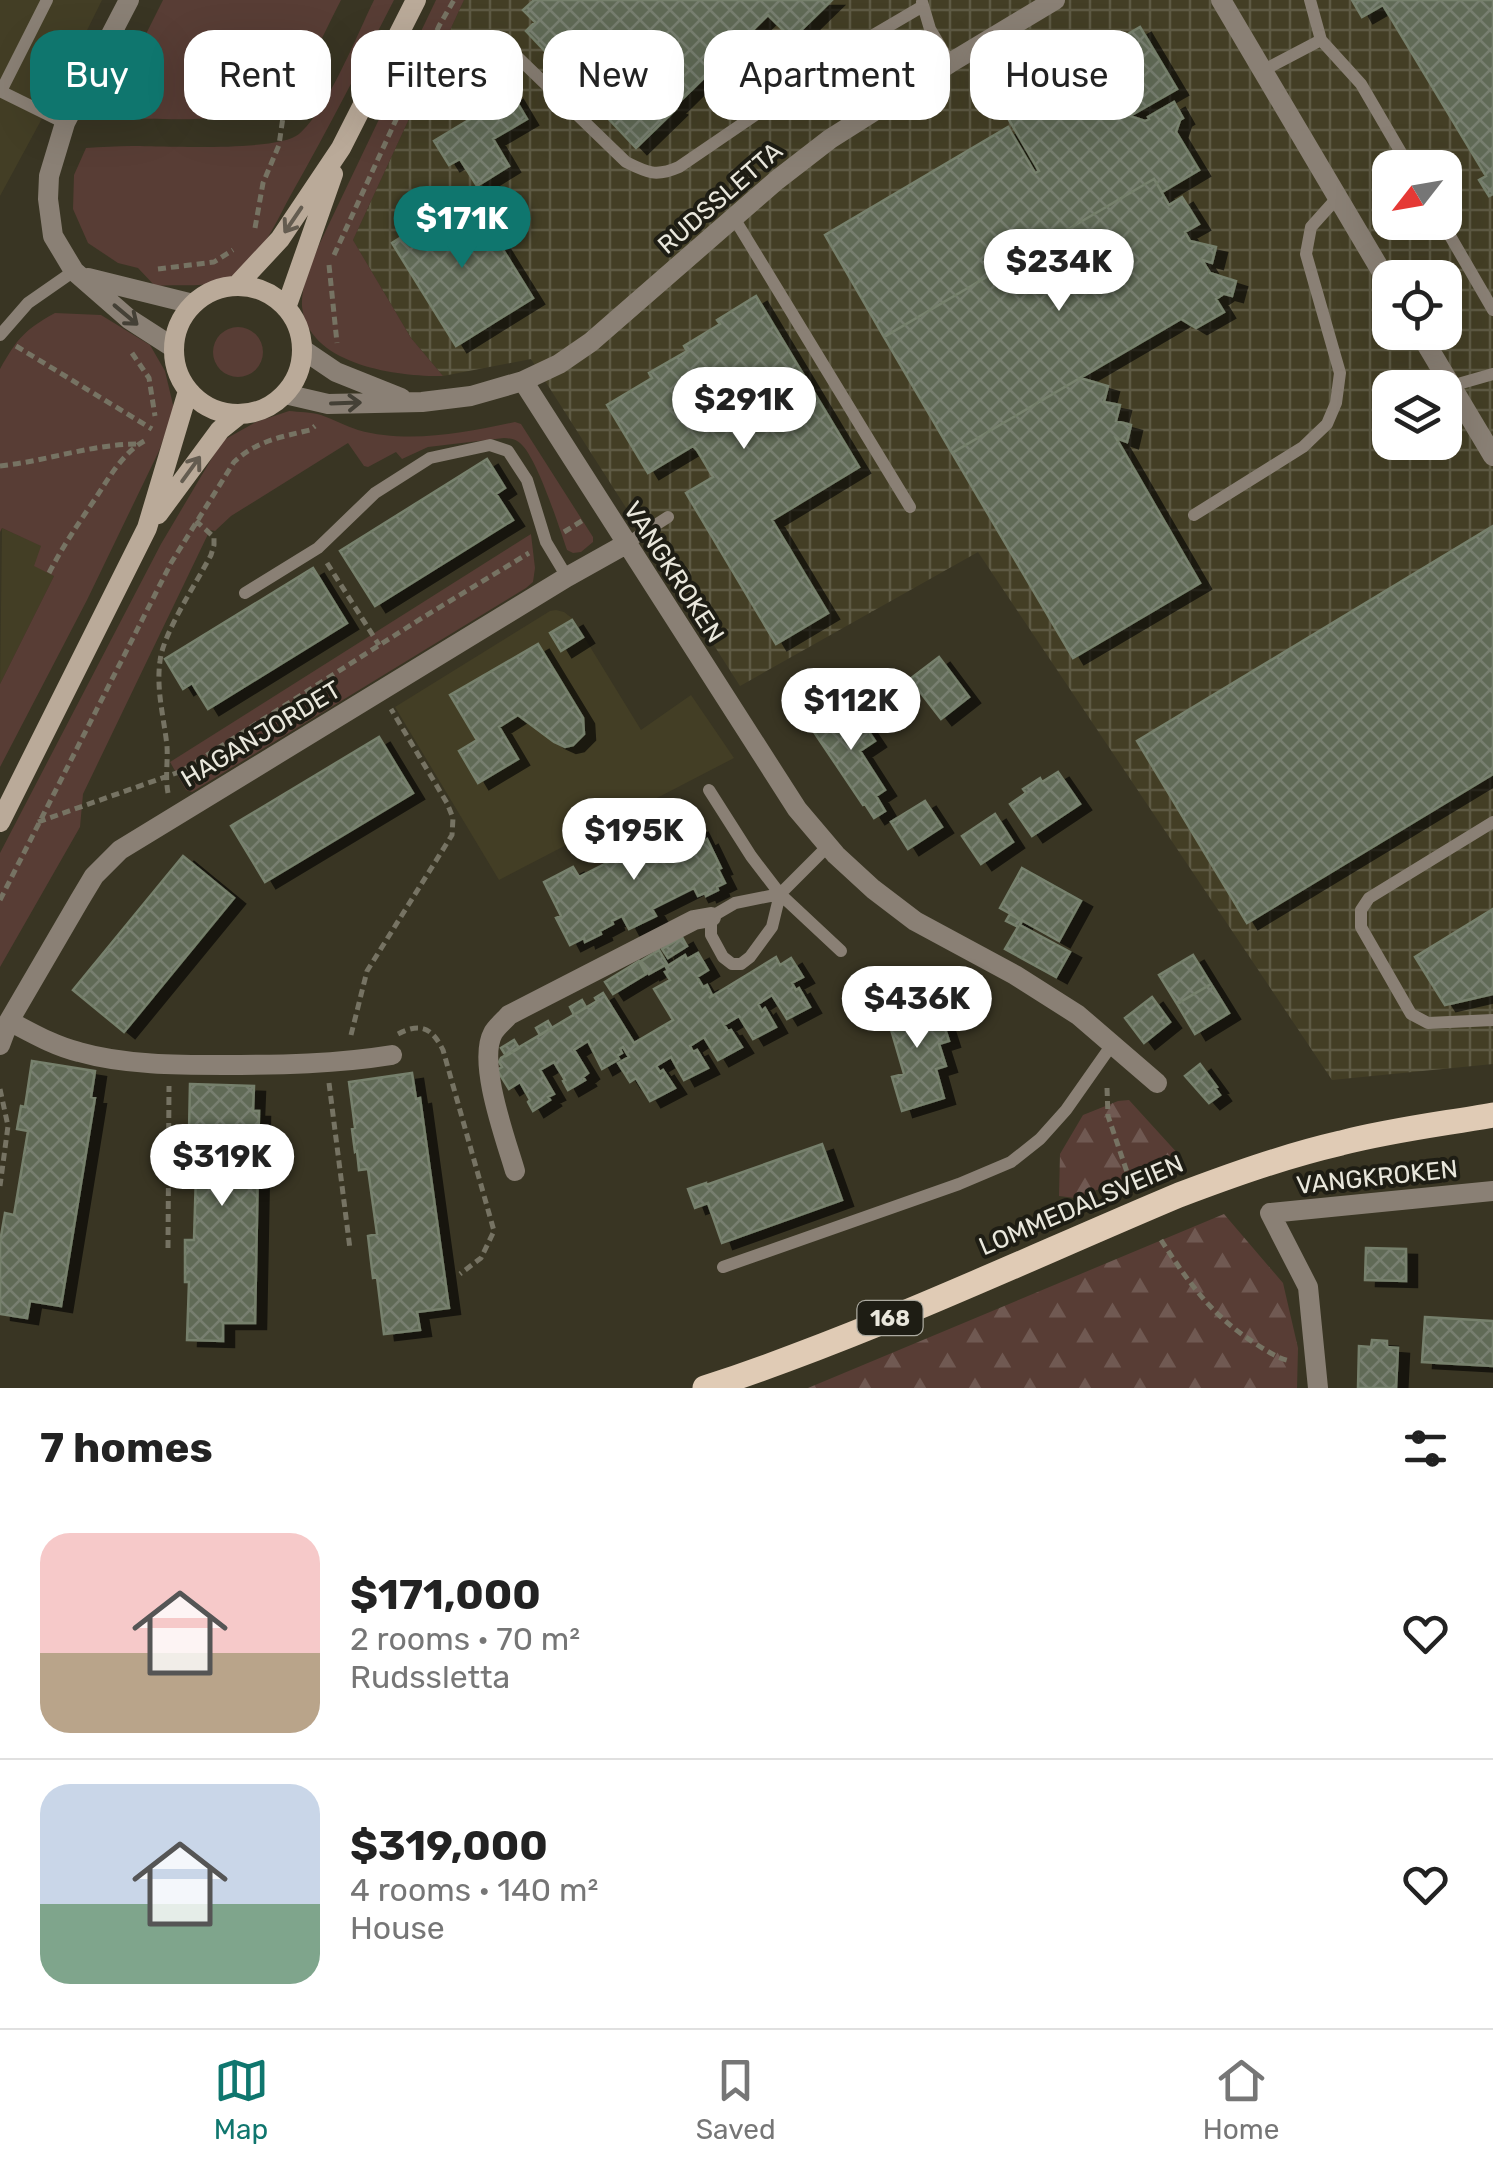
<!DOCTYPE html>
<meta charset="utf-8">
<style>
body{margin:0;font-family:Rubik,sans-serif;background:#f6f6f6;color:#222;height:100vh;display:flex;flex-direction:column;font-size:38px;white-space:nowrap}
*{box-sizing:border-box;margin:0}
p{font-size:32px;color:#767676}
.icon{flex:none;width:55px;height:55px;fill:none;stroke:currentColor;stroke-width:2;stroke-linecap:round;stroke-linejoin:round}
.map{position:relative;height:1388px;overflow:hidden}
.sheet{display:flex;flex-direction:column;background:#fff;flex:1}
.sheet>*{flex:none}
.guide{position:absolute;left:30px;top:30px;width:1435px;height:90px;display:flex;gap:20px}
.needle{width:65px;rotate:239deg}
.tools{position:absolute;left:1372px;top:150px;display:grid;gap:20px}
.tools a{display:grid;place-items:center;width:90px;height:90px;border-radius:20px;background:#fff;box-shadow:0 10px 40px #0002;font-size:50px}
.price{position:absolute;translate:-50% -85px;padding:0 22px;border-radius:35px;background:#fff;color:#222;font-size:32px;line-height:65px;filter:drop-shadow(0 2px 5px #0008)}
.price::after{content:'';position:absolute;left:50%;top:60px;width:30px;height:22px;margin-left:-15px;background:inherit;clip-path:polygon(0 0,100% 0,50% 100%)}
.price.selected{background:#0f766e;color:#fff}
ul{padding:0;list-style:none}
li{display:flex;align-items:center;gap:30px;height:250px;padding:0 40px}
li+li{border-top:2px solid #e0e0e0}
li span{display:grid;place-items:center;flex:none;width:280px;height:200px;border-radius:30px;color:#555}
li>.icon{margin-inline-start:auto}
span .icon{width:120px;height:120px;fill:#fffc;stroke-width:1}
li b{font-size:42px}
h2{display:flex;justify-content:space-between;align-items:center;height:120px;padding:0 40px;font-size:42px}
.tag{padding:0 35px;border-radius:30px;background:#fff;box-shadow:0 10px 40px #0002;font-size:35px;line-height:90px}
.tag.selected{background:#0f766e;color:#fff}
.tab-bar{display:flex;justify-content:space-around;align-items:center;height:140px;border-top:2px solid #e0e0e0;background:#fff;font-size:28px;color:#767676}
.tab-bar a{display:grid;justify-items:center;gap:5px}
.tab-bar .selected{color:#0f766e}
.map>svg:first-child{display:block}
</style>
<div class="map">
<svg width="1493" height="1388" viewBox="0 0 1493 1388">
<defs>
<pattern id="industrial-grid" width="8" height="8" patternUnits="userSpaceOnUse" patternTransform="scale(2.5)"><rect width="8" height="8" fill="#433e25"/><path d="M0 4h8M4 0v8" fill="none" stroke="#5e5a44"/></pattern>
<pattern id="forest-firs" width="22" height="20" patternUnits="userSpaceOnUse" patternTransform="scale(2.5)"><rect width="22" height="20" fill="#583d35"/><path d="M5 1l3.5 6h-7zM16 11l3.5 6h-7z" fill="#705952"/></pattern>
<pattern id="building-cross-hatch" width="8" height="8" patternUnits="userSpaceOnUse" patternTransform="scale(2.5)"><rect width="8" height="8" fill="#616a57"/><path d="M0 0l8 8M0 8l8-8" fill="none" stroke="#787f6f"/></pattern>
<filter id="shadow"><feDropShadow dx="11" dy="6" stdDeviation="0" flood-color="#0009"/></filter>
</defs>
<rect width="100%" height="100%" fill="#393523"/>
<path fill="#433e25" d="M0,0H102L58,89L0,196Z
M2,528L42,546L54,576L0,684Z
M556,610L564,612L573,619L641,730L691,695L734,758L499,880L395,707L550,611Z"/>
<path fill="url(#industrial-grid)" fill-rule="evenodd" d="M464,0H1493V1064L1332,1080L978,552L740,686L531,359L443,376L411,338L353,240ZM1390,168H1445V222H1390ZM1390,278H1445V332H1390ZM1390,388H1445V442H1390Z"/>
<path fill="#583d35" d="M163,0H341C327,27 314,58 295,82C257,130 173,118 118,118L109,108Z
M374,0H394C361,64 329,128 293,191C277,219 261,261 230,277C205,290 181,283 155,286L138,268L118,263L88,243L73,209L74,175L86,148C101,147 117,146 132,146C164,146 278,152 299,134C327,111 357,35 374,0Z
M436,0H464L353,240L411,338L443,376C398,377 307,365 302,306C301,285 311,266 318,247Z
M55,313L101,315L150,345L165,371L174,409L159,451L87,600L0,767V684L54,576L34,566L41,546L2,528L0,532V369C17,339 24,330 55,313Z
M213 352a25 25 0 1 1 50 0a25 25 0 1 1-50 0Z
M289,411C299,412 311,412 321,415C333,419 345,426 358,430C408,444 465,433 515,422L521,424L593,537V542L581,552L573,553L567,550C559,527 537,457 520,443C514,438 511,439 504,438L428,447L402,459L396,452L368,467L364,466L348,443L231,516L215,531L210,530L83,794L80,827L0,967V853L161,544L222,441L256,422Z
M531,534L535,568L533,582L526,588L192,792L186,790L170,762Z"/>
<path fill="url(#forest-firs)" d="M1129,1100L1180,1156L1146,1172L1075,1198L1059,1196L1060,1154L1083,1115L1118,1101Z
M1224,1214L1283,1283L1298,1348L1297,1388H808Z"/>
<path fill="url(#building-cross-hatch)" stroke="#76806c" stroke-width="2.5" filter="url(#shadow)" d="M534,0H832L792,39L768,15L674,107L676,109L636,148L526,31L535,22L523,10Z
M1352,0H1493V194L1489,196L1479,180L1486,176L1383,5L1362,17Z
M1140,27L1177,89L1130,116L1145,121L1149,119L1148,117L1174,102L1183,118L1180,120L1176,132L1199,170L1162,192L1154,179L884,337L825,235L1008,127L1035,173L1039,171L1002,108Z
M512,94L527,119L493,139L509,166L477,186L460,159L449,165L434,141Z
M1154,179L1169,205L1182,197L1199,224L1185,232L1190,241L1216,247L1212,263L1202,260L1210,273L1236,281L1232,296L1221,293L1222,295L1216,299L1224,312L1196,328L1181,319L952,453L884,337Z
M469,195L533,298L456,346L392,243Z
M756,296L859,467L772,520L828,613L776,644L686,493L713,477L697,450L693,446L648,473L607,405L652,378L649,373L687,351L684,346L720,324L717,320Z
M1080,378L1108,386L1104,402L1120,405L1116,421L1131,425L1127,442L1116,438L1200,583L1073,658L952,453Z
M487,459L505,488L496,494L513,520L375,606L340,551Z
M1493,526V774L1247,923L1137,741Z
M313,568L347,623L208,709L192,683L183,689L165,659Z
M572,620L583,637L561,651L550,633Z
M538,644L583,718L584,734L573,745L565,747L554,742L518,715L499,727L518,759L478,783L459,751L477,740L450,695Z
M939,657L969,697L941,719L910,679Z
M848,701L875,741L860,751L885,790L876,796L885,811L874,818L865,804L863,805L810,726Z
M379,737L413,793L265,882L231,826Z
M1058,772L1080,804L1032,836L1010,804L1026,793L1023,789L1040,778L1042,782Z
M925,801L942,827L908,849L891,822Z
M995,814L1013,842L981,864L962,836Z
M656,826L665,843L697,827L704,841L707,839L721,868L718,869L725,883L717,887L718,890L706,896L705,893L698,896L694,888L652,909L656,916L629,929L622,916L612,921L613,924L600,931L601,934L585,942L584,938L570,945L556,918L561,916L544,882L573,867L579,877L632,850L627,840Z
M183,856L234,898L124,1032L73,990Z
M1022,868L1081,901L1059,941L1000,908Z
M1493,909V994L1445,1005L1415,957Z
M1010,914L1022,921L1020,925L1070,952L1056,977L1005,949L1018,927L1006,921Z
M682,937L687,946L668,958L662,949Z
M659,950L667,964L649,974L641,961Z
M698,953L708,970L697,977L703,987L707,985L712,995L709,998L776,957L780,965L791,958L803,977L792,983L796,990L799,988L810,1007L787,1019L772,995L758,1004L762,1011L765,1008L776,1027L753,1039L739,1016L724,1025L728,1031L731,1030L742,1047L718,1060L704,1037L690,1046L693,1052L697,1050L708,1068L684,1080L671,1057L656,1066L660,1072L663,1070L675,1088L650,1101L636,1078L630,1082L618,1063L629,1057L623,1047L620,1049L622,1053L617,1056L619,1059L602,1069L588,1041L574,1050L588,1073L583,1077L585,1080L568,1090L563,1081L565,1080L554,1062L540,1070L554,1094L548,1097L550,1100L533,1111L528,1102L530,1100L520,1082L509,1089L497,1070L502,1067L499,1062L501,1058L597,1001L595,998L603,993L634,1043L673,1020L654,989L670,980L665,972L668,971L666,967L685,955L687,959Z
M1193,955L1211,984L1177,1004L1159,975Z
M639,961L646,974L613,994L605,982Z
M1211,984L1229,1013L1195,1034L1177,1004Z
M911,993L913,1001L924,997L931,1019L941,1016L949,1041L939,1044L946,1066L936,1069L944,1098L902,1111L892,1077L904,1074L885,1009L897,1005L894,998Z
M1152,997L1170,1022L1144,1043L1125,1018Z
M582,1000L586,1007L574,1015L570,1007Z
M548,1021L552,1028L540,1035L536,1028Z
M514,1040L519,1048L506,1056L501,1048Z
M32,1061L95,1071L91,1097L95,1098L61,1306L30,1301L27,1318L0,1314V1242L5,1213L14,1215L28,1131L17,1129L21,1106L25,1107Z
M1200,1064L1217,1087L1215,1088L1220,1095L1209,1103L1185,1076Z
M412,1073L416,1099L420,1098L449,1308L417,1312L420,1330L384,1334L377,1277L373,1278L368,1236L377,1234L368,1169L359,1170L357,1151L355,1152L352,1129L355,1128L349,1082Z
M190,1084L254,1086L253,1111H259L255,1323H223V1341L187,1340L189,1282H185V1240H194L196,1174H188V1155H185V1132H189Z
M822,1144L842,1200L722,1243L708,1203L695,1208L688,1189L706,1183V1185Z
M1366,1248L1406,1249V1281L1365,1280Z
M1425,1317L1493,1321V1366L1422,1362Z
M1372,1340L1387,1341V1347L1398,1348L1396,1388H1358L1359,1346L1371,1347Z"/>
<g fill="none" stroke-linecap="round" stroke-linejoin="round">
<path stroke="#767363" stroke-width="5" stroke-dasharray="8 5" stroke-linecap="butt" d="M255,228L263,183L279,145L283,117
M334,255L439,26L454,0
M329,265L337,343
M158,269L214,262L233,250
M16,346L152,429
M132,353L149,378L155,416
M0,466C47,461 92,444 139,444
M564,532L585,519
M327,563L379,645
M49,573C63,546 78,524 95,499C109,478 123,452 146,440
M168,793C165,777 168,762 167,746C164,718 156,690 160,661C163,633 197,582 211,555L214,545V537L196,521
M38,822L182,771L422,618L529,553
M0,900L171,563L234,462C256,441 281,437 310,430L315,426
M398,1034C421,1022 432,1028 443,1050L494,1231L481,1258L460,1274
M351,1035L367,971L452,835L453,818L447,803L391,709
M329,1083L350,1249
M1107,1088L1108,1116L1128,1175
M0,1089L8,1126L0,1186
M1161,1240C1189,1283 1211,1315 1256,1344C1267,1351 1277,1358 1290,1361
M168,1248L169,1086"/>
<path stroke="#8a8075" stroke-width="12" d="M1310,0L1321,40L1361,84L1410,168
M922,2L930,29L950,63
M503,43L626,162C648,173 656,177 679,167L865,40L923,6
M1262,71L1321,40
M0,91L65,123
M1,91L47,0
M734,218L910,507
M1442,222L1493,310
M0,335L28,303L74,271
M1451,386L1493,374
M1194,515L1303,447L1327,424L1336,403L1340,373L1306,254L1311,227L1337,198
M626,544L668,517
M245,593L318,548L375,493L430,458L490,445L508,451L527,480L546,542L567,577
M709,790L751,856L780,894L841,951
M1493,822L1369,898L1361,910V927L1411,1014L1428,1023L1493,1020
M780,894L772,927L750,957L741,964H732L723,957L711,935V917L735,903L780,894L828,846
M723,1267L959,1184L1011,1162L1040,1139L1066,1110L1111,1046"/>
<path stroke="#8a8075" stroke-width="20" d="M129,0L65,123L49,176L48,199L53,236L74,271L129,319L174,348
M1221,0L1390,286
M88,278L193,304
M1419,332L1493,456
M302,349L336,372L401,398
M523,381L797,809L836,855L873,889L915,921L1015,975L1078,1015L1157,1083
M285,394L328,404L422,402L471,396L523,381L559,364L591,342L777,180L830,139L950,63L1055,0
M9,1021C32,1033 54,1046 79,1052C124,1065 178,1065 224,1065C281,1065 336,1064 392,1055
M0,1045L9,1021L79,901L94,876L120,850L567,577L626,544
M515,1171C506,1140 477,1062 493,1033C496,1027 504,1021 509,1015L694,920L711,917
M1318,1388L1308,1287L1270,1213L1493,1191"/>
<path stroke="#baaa99" stroke-width="20" d="M237,285L280,239L341,148L416,0
M174 350a64 64 0 1 1 128 0a64 64 0 1 1-128 0Z
M286,308L333,174
M158,514L220,430L240,414
M0,822L147,528L188,391"/>
<path stroke="#e0cbb5" stroke-width="25" d="M705,1388C867,1335 1022,1261 1179,1195C1232,1175 1285,1156 1341,1143C1391,1130 1442,1124 1493,1115"/>
</g>
<defs><path id="oneway-shaft" d="M-6 0H5M1.5-3L5.5 0L1.5 3" fill="none" stroke-width="1.6" stroke-linecap="round" stroke-linejoin="round" transform="scale(2.5)"/></defs>
<g stroke="#645c50">
<use href="#oneway-shaft" transform="translate(293 220) rotate(124)"/>
<use href="#oneway-shaft" transform="translate(191 469) rotate(-54)"/>
</g>
<g stroke="#444036">
<use href="#oneway-shaft" transform="translate(126 315) rotate(40)"/>
<use href="#oneway-shaft" transform="translate(346 403) rotate(-2)"/>
</g>
<g text-anchor="middle" dominant-baseline="central" stroke-width="8" stroke-linejoin="round" paint-order="stroke">
<rect fill="#1e1d14" stroke="#acaaa0" stroke-width="2.5" x="857.5" y="1301" width="65" height="34" rx="8"/>
<g font-size="22" font-weight="bold" fill="#e9e7dc">
<text x="890" y="1318">168</text>
</g>
<g font-size="25" fill="#e9e7dc" stroke="#1e1d14">
<text transform="translate(720 198) rotate(-41)">RUDSSLETTA</text>
<text transform="translate(674 572) rotate(57)">VANGKROKEN</text>
<text transform="translate(261 734) rotate(-31)">HAGANJORDET</text>
<text transform="translate(1377 1177) rotate(-6)">VANGKROKEN</text>
<text transform="translate(1081 1205) rotate(-23)">LOMMEDALSVEIEN</text>
</g>
</g>
</svg>
<div class="tools">
<a><svg class="needle" viewBox="-14 -14 28 28"><path d="M0-13l5 13h-10z" fill="#e53935"/><path d="M0 13l5-13h-10z" fill="#767676"/></svg></a>
<a><svg class="icon" aria-label="locate" viewBox="0 0 24 24"><circle cx="12" cy="12" r="6"/><path d="M12 2v4M12 18v4M2 12h4M18 12h4"/></svg></a>
<a><svg class="icon" aria-label="layers" viewBox="0 0 24 24"><path d="M12 4l9 5-9 5-9-5zM3 14l9 5 9-5"/></svg></a>
</div>
<b class="price selected" style="left:462px;top:271px">$171K</b>
<b class="price" style="left:1059px;top:314px">$234K</b>
<b class="price" style="left:744px;top:452px">$291K</b>
<b class="price" style="left:851px;top:753px">$112K</b>
<b class="price" style="left:634px;top:883px">$195K</b>
<b class="price" style="left:917px;top:1051px">$436K</b>
<b class="price" style="left:222px;top:1209px">$319K</b>
<div class="guide">
<a class="tag selected">Buy</a>
<a class="tag">Rent</a>
<a class="tag">Filters</a>
<a class="tag">New</a>
<a class="tag">Apartment</a>
<a class="tag">House</a>
</div>
</div>
<section class="sheet">
<h2>7 homes<svg class="icon" aria-label="filters" viewBox="0 0 24 24"><path d="M4 7h16M4 17h16"/><circle cx="9" cy="7" r="2"/><circle cx="15" cy="17" r="2"/></svg></h2>
<ul>
<li><span style="background:linear-gradient(#f6c9c9 60%,#b9a48a 0)"><svg class="icon" aria-label="home" viewBox="0 0 24 24"><path d="M3 11l9-7 9 7M6 9v11h12V9"/></svg></span><div><b>$171,000</b><p>2 rooms · 70 m²</p><p>Rudssletta</p></div><svg class="icon" aria-label="heart" viewBox="0 0 24 24"><path d="M12 20l-8-8c-3-5 5-10 8-4 3-6 11-1 8 4z"/></svg></li>
<li><span style="background:linear-gradient(#c9d6e8 60%,#7fa58c 0)"><svg class="icon" aria-label="home" viewBox="0 0 24 24"><path d="M3 11l9-7 9 7M6 9v11h12V9"/></svg></span><div><b>$319,000</b><p>4 rooms · 140 m²</p><p>House</p></div><svg class="icon" aria-label="heart" viewBox="0 0 24 24"><path d="M12 20l-8-8c-3-5 5-10 8-4 3-6 11-1 8 4z"/></svg></li>
</ul>
</section>
<nav class="tab-bar">
<a class="selected"><svg class="icon" aria-label="map" viewBox="0 0 24 24"><path d="M3 6l6-2 6 2 6-2v14l-6 2-6-2-6 2zM9 4v14M15 6v14"/></svg>Map</a>
<a><svg class="icon" aria-label="saved" viewBox="0 0 24 24"><path d="M7 4h10v16l-5-4-5 4z"/></svg>Saved</a>
<a><svg class="icon" aria-label="home" viewBox="0 0 24 24"><path d="M3 11l9-7 9 7M6 9v11h12V9"/></svg>Home</a>
</nav>
